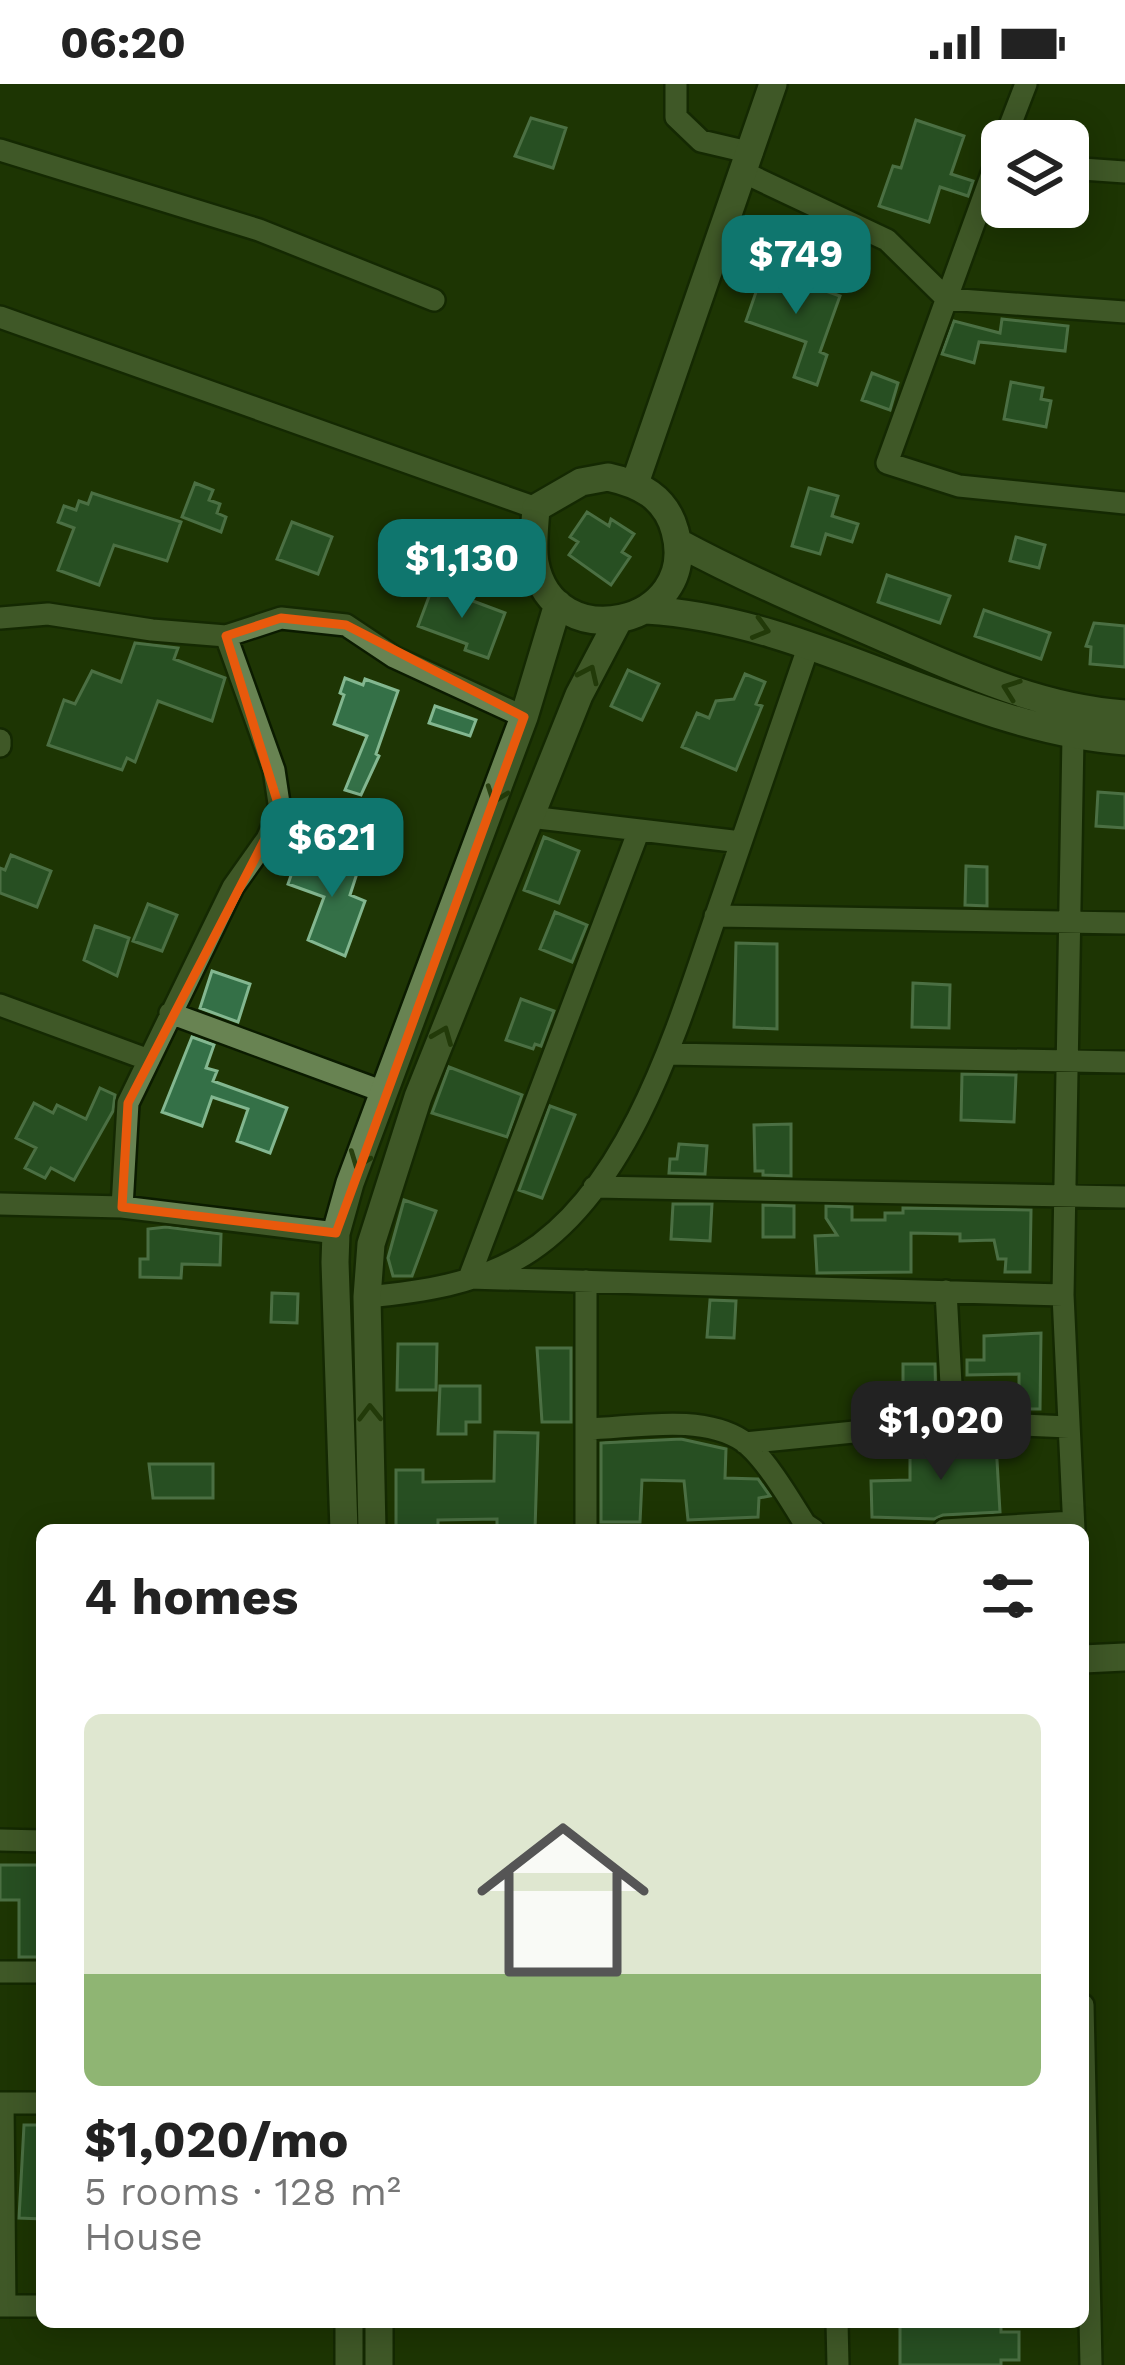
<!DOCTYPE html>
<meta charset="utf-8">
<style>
body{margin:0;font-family:"Work Sans",sans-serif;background:#f2f2f2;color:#222;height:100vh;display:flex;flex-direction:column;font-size:45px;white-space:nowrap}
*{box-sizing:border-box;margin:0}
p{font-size:39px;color:#767676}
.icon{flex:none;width:66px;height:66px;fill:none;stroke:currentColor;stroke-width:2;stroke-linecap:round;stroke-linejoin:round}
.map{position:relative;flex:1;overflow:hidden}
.side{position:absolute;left:36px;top:1440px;width:1053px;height:804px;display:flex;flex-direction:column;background:#fff;border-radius:18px;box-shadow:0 6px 30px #0003}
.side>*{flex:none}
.buttons{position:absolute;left:981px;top:36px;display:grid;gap:24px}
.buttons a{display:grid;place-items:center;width:108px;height:108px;border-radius:18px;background:#fff;box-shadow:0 6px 30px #0003;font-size:60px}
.price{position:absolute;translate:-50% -102px;padding:0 27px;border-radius:24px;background:#0f766e;color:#fff;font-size:39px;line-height:78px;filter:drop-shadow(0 3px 6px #0008)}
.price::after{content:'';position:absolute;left:50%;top:72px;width:36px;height:27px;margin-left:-18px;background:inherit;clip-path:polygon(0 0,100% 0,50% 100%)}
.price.selected{background:#222;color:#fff}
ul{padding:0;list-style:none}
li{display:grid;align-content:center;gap:24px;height:636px;padding:0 48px}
li span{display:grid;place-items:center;height:372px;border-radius:18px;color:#555}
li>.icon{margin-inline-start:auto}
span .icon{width:216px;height:216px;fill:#fffc;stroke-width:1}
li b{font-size:51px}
h2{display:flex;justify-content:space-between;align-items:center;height:144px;padding:0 48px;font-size:51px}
.status{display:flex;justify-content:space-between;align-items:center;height:84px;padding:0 60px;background:#fff;direction:ltr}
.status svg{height:33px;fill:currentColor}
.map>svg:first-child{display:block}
</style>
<div class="status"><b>06:20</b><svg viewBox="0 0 49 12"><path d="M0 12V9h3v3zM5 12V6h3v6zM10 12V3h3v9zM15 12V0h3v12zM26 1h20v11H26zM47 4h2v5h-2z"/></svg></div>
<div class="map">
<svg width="1125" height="2281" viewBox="0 0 1125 2281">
<rect width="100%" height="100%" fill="#1e3504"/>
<path fill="#347047" stroke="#83b790" stroke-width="3" d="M531,34L566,44L553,84L515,72Z
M916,36L964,52L951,90L973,97L968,112L940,103L929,138L879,122L893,82L901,84Z
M764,185L840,212L820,268L827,271L817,301L794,293L806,258L746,237Z
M1002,235L1068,242L1065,267L979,258L974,279L942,270L954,237L1000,249Z
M872,289L898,299L890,326L862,316Z
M1011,298L1043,304L1041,315L1051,317L1046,343L1004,335Z
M195,399L213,406L209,416L220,420L217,429L226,433L221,448L182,433Z
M809,404L838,412L832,432L858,440L852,458L826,450L820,470L792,462Z
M92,409L181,438L167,477L114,461L99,501L58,486L74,444L58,438L64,422L76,426L79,417L88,420Z
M587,428L609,442L611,435L634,450L622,468L630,473L611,501L569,471L578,458L570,453Z
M292,438L332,453L318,490L277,475Z
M1016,453L1045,461L1039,484L1010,477Z
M887,491L950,512L940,539L878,518Z
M433,502L505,529L488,574L465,566L467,560L418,542Z
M984,526L1050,549L1041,575L975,552Z
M1094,539L1125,542V583L1090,580L1091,563L1086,562Z
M135,559L178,564L174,575L225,594L212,637L158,617L135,678L127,674L122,686L48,661L64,616L75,620L92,587L121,598Z
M628,586L659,600L642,636L611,622Z
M745,590L765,598L756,620L762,622L736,686L682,663L697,629L709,634L716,617L734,615Z
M345,594L363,601L365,595L398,607L376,670L379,672L361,711L345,706L367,652L334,640L344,611L340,609Z
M435,622L476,636L470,652L429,639Z
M1098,708L1125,710V744L1096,742Z
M544,753L579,767L559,819L524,806Z
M329,767L361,777L350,811L365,817L345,872L308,856L324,813L288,800L295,780L321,788Z
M11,771L51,787L37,823L0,809V784L5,786Z
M966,782L987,783V822L965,821Z
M148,820L177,831L162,867L133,857Z
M555,828L587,841L572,878L540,865Z
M95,842L129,854L117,892L84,876Z
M736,859L777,860V945L734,943Z
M212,887L250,900L238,938L200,924Z
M913,899L950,901L949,944L912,943Z
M521,915L554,927L541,962L535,960L533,965L506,956Z
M192,953L214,961L206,984L217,987L213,997L287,1024L270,1069L237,1057L248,1025L212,1013L202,1042L162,1028Z
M449,983L522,1011L507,1053L432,1029Z
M962,990L1016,991L1014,1038L961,1036Z
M100,1004L115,1011L113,1027L74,1096L51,1084L45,1094L25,1084L36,1064L16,1054L34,1019L53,1029L57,1021L86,1035Z
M550,1022L575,1031L542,1114L519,1106Z
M791,1040V1092L763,1091V1087H755L754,1041Z
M679,1060L707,1062L705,1090L669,1089L670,1075H677Z
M404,1116L436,1127L412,1192H393L388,1174Z
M673,1120H712L710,1157L671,1155Z
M763,1121L794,1122V1153H763Z
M826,1122L852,1123V1136H885V1129H903V1124L1031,1126L1030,1188H1005L1006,1175H998L994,1156L960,1157V1150L911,1149V1188L817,1189L815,1152L837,1151L826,1134Z
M166,1143L221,1150L220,1181L182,1180L181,1194L140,1193V1175H148V1145Z
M272,1209L298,1210L297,1239L271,1238Z
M710,1216L736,1217L734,1254L707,1253Z
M1041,1249L1040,1325H1019V1290L967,1291V1276H984V1252Z
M398,1260H437L436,1306H397Z
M537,1264H571V1338H542Z
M903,1280H935L936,1325L903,1328Z
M440,1302H480V1338H466V1350H438Z
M495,1348L538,1349L535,1446H497V1435L438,1436V1446H396V1386H423V1398L494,1397Z
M947,1354V1361L996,1359L1000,1428L943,1431L934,1435L872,1433L871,1397L910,1396V1357Z
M681,1355L726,1365L725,1394L758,1395L770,1412L759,1414L758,1433L688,1436L684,1397L642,1396L640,1438H601V1359Z
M149,1380H213V1414H153Z
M0,1781H42V1873H19V1816H0Z
M24,2041H42V2135L19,2134Z
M900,2238H1001V2248H1019V2276H1001V2281H900Z"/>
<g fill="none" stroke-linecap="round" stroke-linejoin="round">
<g stroke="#0b1b00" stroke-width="26">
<path id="minor" d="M676,0V33L701,57L752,69
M1004,57L1026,0
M1002,62L887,379L959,402L1125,419
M0,66L259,146L434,216
M1068,84L1125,88
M745,89L887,156L947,215L1125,228
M0,233L536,424
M0,534L48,530L152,546L226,552L281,534L346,541L394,573L524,633
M1073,653L1063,1211L1074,1446
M0,656V662
M530,733L741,758
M639,746L469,1194L1063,1211
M715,832L1125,839
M0,921L149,976
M170,929L384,1008
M667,970L1125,978
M594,1103L1125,1113
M0,1120L122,1123L336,1149
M122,1123L128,1019L233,803L267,755L280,726L274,686L226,552
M586,1197V1446
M946,1207L953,1338
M367,1213C421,1208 476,1200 524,1171C636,1102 682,927 723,811C752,727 781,644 809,561
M586,1345C633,1344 701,1329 743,1357C765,1373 790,1416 805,1440L814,1446
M745,1359L953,1338L1069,1343
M944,1446L1073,1438
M0,1756L42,1757
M0,1888H42
M1083,1921L1091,2281
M0,2019H42
M3,2019L5,2222
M0,2222H42
M837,2238L838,2281"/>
</g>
<g stroke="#0b1b00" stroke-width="32">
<path id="tertiary" d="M608,393C640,400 666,413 675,447C701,542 553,574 535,479C532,462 535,441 536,424L581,398Z
M635,399L773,0
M679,459C744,494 812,523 880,552C959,586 1038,624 1125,630
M646,526C816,536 958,644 1125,657
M344,1446L335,1178L336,1149L350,1099L524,633L558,520
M372,1446L367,1213L371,1160L418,1013L579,611L618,537
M1083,1575L1125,1573
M379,2238V2281
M349,2281V2238"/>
</g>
<use href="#minor" stroke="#688352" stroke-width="21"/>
<use href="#tertiary" stroke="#688352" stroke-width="27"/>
</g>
<defs><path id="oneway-chevron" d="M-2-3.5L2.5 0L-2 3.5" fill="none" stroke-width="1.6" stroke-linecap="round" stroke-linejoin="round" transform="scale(3)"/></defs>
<g stroke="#294110">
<use href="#oneway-chevron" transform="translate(761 545) rotate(16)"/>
<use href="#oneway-chevron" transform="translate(589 590) rotate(-65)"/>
<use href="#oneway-chevron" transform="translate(1011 605) rotate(-160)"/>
<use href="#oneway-chevron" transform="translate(496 711) rotate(110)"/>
<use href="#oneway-chevron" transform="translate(443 951) rotate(-68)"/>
<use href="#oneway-chevron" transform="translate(359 1076) rotate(111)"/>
<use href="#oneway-chevron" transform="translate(370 1329) rotate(-91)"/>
</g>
<path d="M0 0H1125V2281H0ZM281,534L346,541L524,633L336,1149L122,1123L128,1019L280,726L226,552Z" fill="#1e3504" fill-opacity=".55" fill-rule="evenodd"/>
<path fill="none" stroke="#e8590c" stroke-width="9" stroke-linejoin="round" d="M281,534L346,541L524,633L336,1149L122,1123L128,1019L280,726L226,552Z"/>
</svg>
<div class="buttons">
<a><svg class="icon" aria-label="layers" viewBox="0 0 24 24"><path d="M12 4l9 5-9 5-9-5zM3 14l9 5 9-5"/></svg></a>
</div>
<b class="price" style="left:796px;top:233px">$749</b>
<b class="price" style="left:462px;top:537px">$1,130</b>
<b class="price" style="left:332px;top:816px">$621</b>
<b class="price selected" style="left:941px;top:1399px">$1,020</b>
<section class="side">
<h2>4 homes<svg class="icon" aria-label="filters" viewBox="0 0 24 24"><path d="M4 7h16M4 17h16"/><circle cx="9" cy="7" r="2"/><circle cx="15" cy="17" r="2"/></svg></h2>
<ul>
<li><span style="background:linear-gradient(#dfe7d0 70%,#8fb573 0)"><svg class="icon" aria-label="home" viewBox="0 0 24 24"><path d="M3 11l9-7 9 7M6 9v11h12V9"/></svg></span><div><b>$1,020/mo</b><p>5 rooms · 128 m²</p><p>House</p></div></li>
</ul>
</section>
</div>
